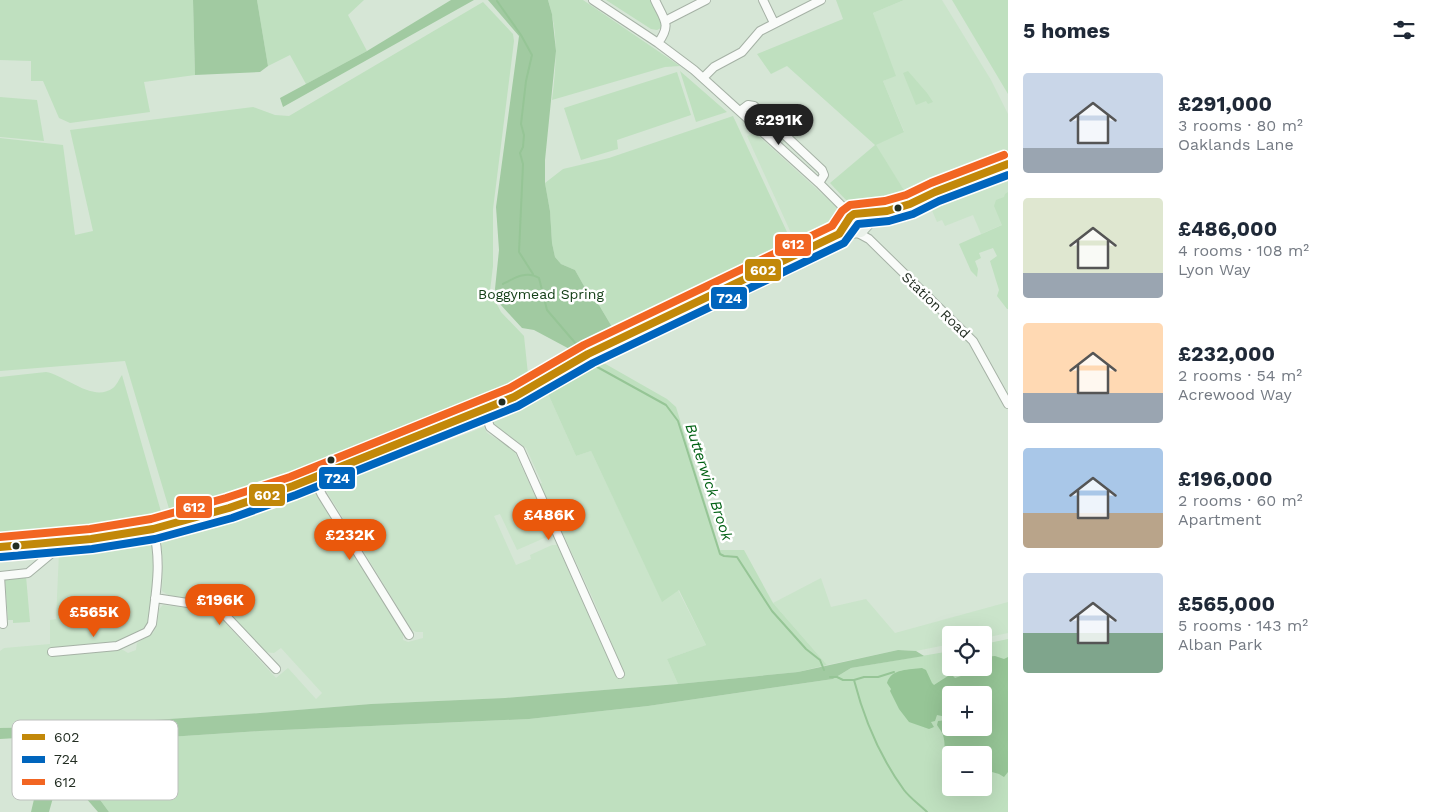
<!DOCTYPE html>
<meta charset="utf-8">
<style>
body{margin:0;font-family:"Work Sans",sans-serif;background:#f2f2f3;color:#1f2937;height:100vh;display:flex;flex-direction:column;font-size:19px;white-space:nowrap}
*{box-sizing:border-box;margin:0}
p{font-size:16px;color:#747a83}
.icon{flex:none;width:28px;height:28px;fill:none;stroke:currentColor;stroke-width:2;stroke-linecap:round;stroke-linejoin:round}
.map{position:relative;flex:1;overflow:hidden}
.panel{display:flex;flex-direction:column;background:#fff;width:425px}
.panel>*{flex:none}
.buttons{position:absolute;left:942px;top:626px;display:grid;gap:10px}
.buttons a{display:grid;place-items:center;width:50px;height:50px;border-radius:5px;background:#fff;box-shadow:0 5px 20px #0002;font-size:25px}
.price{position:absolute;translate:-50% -42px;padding:0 11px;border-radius:18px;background:#ea580c;color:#fff;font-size:16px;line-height:32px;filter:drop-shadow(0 1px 2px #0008)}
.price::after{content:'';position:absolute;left:50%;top:30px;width:15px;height:11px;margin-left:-8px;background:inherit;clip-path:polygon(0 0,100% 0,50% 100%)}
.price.on{background:#222;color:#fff}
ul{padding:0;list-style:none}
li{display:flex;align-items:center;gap:15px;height:125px;padding:0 15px}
li span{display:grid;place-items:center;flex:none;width:140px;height:100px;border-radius:5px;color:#555}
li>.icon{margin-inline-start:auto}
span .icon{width:60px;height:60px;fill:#fffc;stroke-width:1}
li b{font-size:21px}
h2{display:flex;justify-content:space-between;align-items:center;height:60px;padding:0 15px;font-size:21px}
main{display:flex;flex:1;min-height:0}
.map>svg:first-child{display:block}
</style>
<main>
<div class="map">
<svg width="1008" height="812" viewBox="0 0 1008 812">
<rect width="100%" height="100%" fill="#d6e6d6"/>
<path fill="#cae4ca" d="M904,0H942L991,80L1008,114V222L981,234L973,215L945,226L942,220L937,222L923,190L907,195L875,145L904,131L883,81L895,76L873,13Z
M755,133L841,211L840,215L802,244H796L747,136Z
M545,387L576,456L591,451L662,601L678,590L706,645L667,659L678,684L505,698L371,704L260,713L48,727L0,728V651L4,648L50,644V620L56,619L59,552L83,545L146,538L152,545L154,567L148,628L110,644L111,651L121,649L128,653L136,650L137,643L153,633L157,625L159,609L163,605L210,611L218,615L276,678L288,668L316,699L322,693L281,648L274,653L264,652L223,607L209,601L168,595L162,591L163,562L161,542V539L165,534L317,493L403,634V640L408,642L423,638V632H416L412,630L325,489L484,427L487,433L514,450L551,530V533L549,536L517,550L500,514L494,516L516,565L531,559L530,555L552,545H557L616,676L624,673L594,601L540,484L542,483L526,448L495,426L492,420L494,411Z
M821,578L831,607L866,599L895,633L1008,602V633L984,638V635H951V644L916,651L898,650L827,665L773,603Z"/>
<path fill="#bfe0bf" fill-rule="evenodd" d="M0,0H193L195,75L144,82L150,112L70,123L59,118L43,81H31V61L0,60Z
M257,0H364L348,15L367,51L306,84L290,55L268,66Z
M548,0H583L680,66L665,67L552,100C556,67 559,33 548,0Z
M606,0H653L663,27L657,30L651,29Z
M836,0H904L873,13L896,76L883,81L904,132L876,145L907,195L903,198C887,203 865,215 850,203C843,198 837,190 830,183L875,145L787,66L771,74L757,54L843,19Z
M952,0H1008V94Z
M483,2L513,34L514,41L493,209V266L490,291L501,312L524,336L528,374L501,387C392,432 284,480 170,512L125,361L0,371V138L63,145L75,235L93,231L70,130L253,107L275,115L289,116Z
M680,71L727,112L696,122Z
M908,71L927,93L933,102L928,104L926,101L916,105L903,73Z
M677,72L691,115L617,140L618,149L581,160L564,108Z
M0,97L37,100L44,141L0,137Z
M733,116L794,247L615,332L599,305L584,286L575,270L561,264L555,257L552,243L550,211L545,183L563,169L609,158Z
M1008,192V309H1007L997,296L999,290L990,261L997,256L993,248L979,253L981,258L975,261L978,269L977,277L971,271L959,244L1002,225L994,206L996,200L1004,197L1005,194Z
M595,358L667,399L676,407L720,550H744L773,603L827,665L798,672L678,684L667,659L706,645L679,590L662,602L591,451L576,456L545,387Z
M46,372C65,375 93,403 113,388C117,385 119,379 122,375L162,515L122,522L0,534V377Z
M26,576L30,622L13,623V620H8L5,580Z
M1008,639V812H109L71,760L73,754L78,751L138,739L260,731L529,719L648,706L833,679L851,668L951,651V668H984V644ZM951,695H984V728H951ZM951,755H984V788H951Z"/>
<path fill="#a1caa1" d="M193,0H257L268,66L260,72L195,75Z
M451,0H474L283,107L280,98L367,51Z
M488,0H548L552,14L556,51L545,160V183L550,211L552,243L555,257L561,264L575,270L584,286L599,305L615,332L577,353L534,330L522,328L500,304L495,289L499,250L496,207L519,36Z
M898,650L916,651L924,656L851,668L833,679L648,706L529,719L260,731L138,739L73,754L71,760L109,812H98L72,782L65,783L56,787L49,812H31L46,748L17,738L0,739V728L48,727L260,713L371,704L505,698L678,684L798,672Z"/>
<path fill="#96c596" d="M995,656L1004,659L1008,657V772L1004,777L999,774L992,772L990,776L992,781L989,784H984V755H951V788H972C961,794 944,790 943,774C942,762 947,748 943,735C942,732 939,728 937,725L938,721L947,720L951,722V728H984L986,723L984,720V695H951V718L937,715L935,721L931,722L934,727L929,729L909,722L899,709L890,691L891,689L887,683C891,668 910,670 922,668L926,670L932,683L934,685L951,674L955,678L961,676L968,668H984V657Z"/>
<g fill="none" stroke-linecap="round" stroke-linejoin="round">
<path stroke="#96c596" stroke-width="2" d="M497,1L521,35L532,55L526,81L521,124L524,135L523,147L520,153L523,164L519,252L533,274
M503,284C514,278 527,270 539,278L547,310L577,345
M590,363L666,405L678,421L720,554L724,556L737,557L772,611L806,649L820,660L824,670
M331,478L405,451
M830,677H837L843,680H854L864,677H878L894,672
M854,680C864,719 880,757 904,790C910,798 920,805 927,812"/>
<g stroke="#a5b1a5" stroke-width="10">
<path id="minor" d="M593,0L658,43L694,70L819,183L842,206L848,220
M655,0C664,20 672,24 658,43
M763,0L774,23
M665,21L706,0
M703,78L714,67L742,52L760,31L821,0
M740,111L748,105L754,106L822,170L824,175L819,183
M858,233L869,239L973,341L1008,404
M484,410L490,427L520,450L620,674
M313,477L322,495L409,635
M155,598L214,607L224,614L276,669
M3,624L0,576L28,573L52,553V544
M52,652L117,646L147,632L152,624C156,591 162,562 153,529"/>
</g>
<g stroke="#a8b8a8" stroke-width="12">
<path id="major" d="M853,232C843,222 851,209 864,216L867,225
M0,547L91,539L153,529L229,508L293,486L514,397L588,354L839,234L861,232L872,220L887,211L910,204L935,192L1008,164"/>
</g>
<use href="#minor" stroke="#f9fbf9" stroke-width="8"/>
<use href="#major" stroke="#eaf1ea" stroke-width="10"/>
<g stroke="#fff" stroke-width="11">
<path id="bus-1" d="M0,547L91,539L153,529L229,508L293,486L514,397L588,354L839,234L850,217L854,214L887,211L910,204L935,192L1008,164"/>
</g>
<g stroke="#fff" stroke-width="11">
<path id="bus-2" d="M1,557L92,549L155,539L232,518L296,495L518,406L593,363L844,243L858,224L889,221L913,214L939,201L1008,175"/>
</g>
<g stroke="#fff" stroke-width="11">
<path id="bus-3" d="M0,537L90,529L151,519L226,498L290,477L510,388L584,345L832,226L842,211L850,205L885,201L906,195L931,183L1004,155"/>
</g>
<use href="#bus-1" stroke="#c28809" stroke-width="8"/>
<use href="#bus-2" stroke="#0065bd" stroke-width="8"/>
<use href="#bus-3" stroke="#f26522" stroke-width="8"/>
</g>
<g fill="#232e23" stroke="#fff" stroke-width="2">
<circle cx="898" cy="208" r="4.5"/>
<circle cx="502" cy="402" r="4.5"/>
<circle cx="331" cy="460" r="4.5"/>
<circle cx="16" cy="546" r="4.5"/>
</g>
<g text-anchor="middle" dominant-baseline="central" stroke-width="5" stroke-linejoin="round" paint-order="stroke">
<g font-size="14" fill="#154018" stroke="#fff">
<text x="541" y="294">Boggymead Spring</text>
</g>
<g font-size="14" fill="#232e23" stroke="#fff">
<text transform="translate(936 305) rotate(44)">Station Road</text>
</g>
<g font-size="15" font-style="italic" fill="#006113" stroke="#fff">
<text transform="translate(709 482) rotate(72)">Butterwick Brook</text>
</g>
</g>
<rect x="12" y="720" width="166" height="80" rx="8" fill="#fff" stroke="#bdc0bd" stroke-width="1"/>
<rect x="22" y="734" width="23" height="6" fill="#c28809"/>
<rect x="22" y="756" width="23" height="7" fill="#0065bd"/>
<rect x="22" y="779" width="23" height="6" fill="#f26522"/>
<g font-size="14" fill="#232e23">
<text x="54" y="742">602</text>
<text x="54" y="764">724</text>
<text x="54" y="787">612</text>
</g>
<g stroke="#fff" stroke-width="2">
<rect x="774" y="233" width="38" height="24" rx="5" fill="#f26522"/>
<rect x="744" y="258" width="38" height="24" rx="5" fill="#c28809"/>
<rect x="710" y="286" width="38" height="24" rx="5" fill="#0065bd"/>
<rect x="318" y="466" width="38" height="24" rx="5" fill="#0065bd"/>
<rect x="248" y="483" width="38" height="24" rx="5" fill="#c28809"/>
<rect x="175" y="495" width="38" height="24" rx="5" fill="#f26522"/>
</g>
<g font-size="14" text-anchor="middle" font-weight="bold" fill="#fff">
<text x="793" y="249">612</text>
<text x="763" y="275">602</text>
<text x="729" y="303">724</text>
<text x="337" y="483">724</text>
<text x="267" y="500">602</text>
<text x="194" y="512">612</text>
</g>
</svg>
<div class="buttons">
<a><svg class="icon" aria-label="locate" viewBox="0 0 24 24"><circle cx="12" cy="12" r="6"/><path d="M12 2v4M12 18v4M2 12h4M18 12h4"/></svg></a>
<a>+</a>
<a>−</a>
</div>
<b class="price on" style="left:779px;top:146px">£291K</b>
<b class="price" style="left:549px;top:541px">£486K</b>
<b class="price" style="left:350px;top:561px">£232K</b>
<b class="price" style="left:220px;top:626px">£196K</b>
<b class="price" style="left:94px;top:638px">£565K</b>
</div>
<section class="panel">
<h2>5 homes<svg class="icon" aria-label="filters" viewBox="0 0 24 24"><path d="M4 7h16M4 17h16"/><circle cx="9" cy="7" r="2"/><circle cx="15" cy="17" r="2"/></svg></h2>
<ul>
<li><span style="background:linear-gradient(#c9d6e8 75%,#9aa5b1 0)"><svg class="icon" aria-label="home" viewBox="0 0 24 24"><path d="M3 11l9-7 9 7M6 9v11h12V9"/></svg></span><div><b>£291,000</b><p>3 rooms · 80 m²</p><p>Oaklands Lane</p></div></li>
<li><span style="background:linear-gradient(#dfe7d0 75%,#9aa5b1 0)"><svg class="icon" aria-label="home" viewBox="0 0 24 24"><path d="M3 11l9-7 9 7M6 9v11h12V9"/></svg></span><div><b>£486,000</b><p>4 rooms · 108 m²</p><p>Lyon Way</p></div></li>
<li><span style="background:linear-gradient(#ffd9b3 70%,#9aa5b1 0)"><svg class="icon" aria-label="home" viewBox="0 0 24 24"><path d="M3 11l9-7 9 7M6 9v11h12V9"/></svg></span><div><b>£232,000</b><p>2 rooms · 54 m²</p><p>Acrewood Way</p></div></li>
<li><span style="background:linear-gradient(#a9c7e8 65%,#b9a48a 0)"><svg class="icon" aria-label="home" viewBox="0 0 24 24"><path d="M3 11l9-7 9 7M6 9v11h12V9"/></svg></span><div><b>£196,000</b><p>2 rooms · 60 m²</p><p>Apartment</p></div></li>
<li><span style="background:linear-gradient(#c9d6e8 60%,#7fa58c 0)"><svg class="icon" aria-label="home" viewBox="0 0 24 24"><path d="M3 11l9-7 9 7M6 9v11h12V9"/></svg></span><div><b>£565,000</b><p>5 rooms · 143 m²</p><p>Alban Park</p></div></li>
</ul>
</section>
</main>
